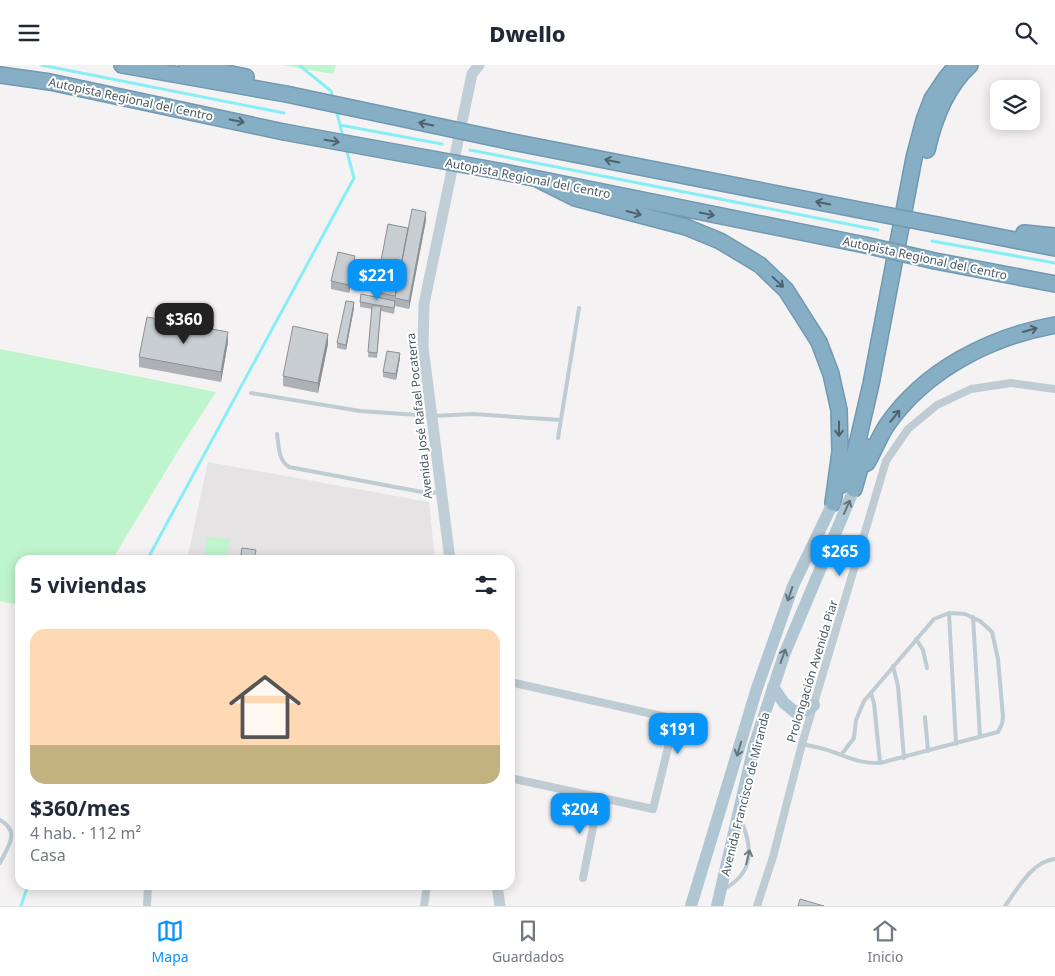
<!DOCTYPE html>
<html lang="es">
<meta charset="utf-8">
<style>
body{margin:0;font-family:"Noto Sans",sans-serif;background:#f6f6f7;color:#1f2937;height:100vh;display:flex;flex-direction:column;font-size:19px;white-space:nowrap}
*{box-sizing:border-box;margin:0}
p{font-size:16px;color:#747a83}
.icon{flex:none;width:28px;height:28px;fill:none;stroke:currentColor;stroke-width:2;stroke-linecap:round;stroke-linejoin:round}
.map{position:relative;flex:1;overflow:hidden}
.side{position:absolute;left:15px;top:490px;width:500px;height:335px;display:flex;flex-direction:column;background:#fff;border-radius:15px;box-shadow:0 2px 12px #0003}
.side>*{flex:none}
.controls{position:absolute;left:990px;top:15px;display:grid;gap:10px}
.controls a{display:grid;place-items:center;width:50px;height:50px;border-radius:10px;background:#fff;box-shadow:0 2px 12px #0003;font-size:25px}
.price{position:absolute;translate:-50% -42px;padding:0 11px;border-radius:10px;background:#0994f8;color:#fff;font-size:16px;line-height:32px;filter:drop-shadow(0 1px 2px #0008)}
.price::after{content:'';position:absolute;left:50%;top:30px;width:15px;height:11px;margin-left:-8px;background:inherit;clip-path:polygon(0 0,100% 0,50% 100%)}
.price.on{background:#222;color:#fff}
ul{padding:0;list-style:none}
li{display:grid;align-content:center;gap:10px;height:265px;padding:0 15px}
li+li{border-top:1px solid #e0e1e3}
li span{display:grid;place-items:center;height:155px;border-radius:15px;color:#555}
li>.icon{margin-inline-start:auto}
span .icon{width:90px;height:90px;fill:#fffc;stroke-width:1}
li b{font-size:21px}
h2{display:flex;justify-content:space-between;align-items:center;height:60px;padding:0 15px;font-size:21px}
header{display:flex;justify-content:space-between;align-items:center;height:65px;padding:0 15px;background:#fff;font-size:22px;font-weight:800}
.tabs{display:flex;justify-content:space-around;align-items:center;height:70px;border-top:1px solid #e0e1e3;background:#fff;font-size:14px;color:#747a83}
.tabs a{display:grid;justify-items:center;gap:2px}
.tabs .on{color:#0994f8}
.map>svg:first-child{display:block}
</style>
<header><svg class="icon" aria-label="menu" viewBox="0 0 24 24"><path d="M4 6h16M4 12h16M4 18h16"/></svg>Dwello<svg class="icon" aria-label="search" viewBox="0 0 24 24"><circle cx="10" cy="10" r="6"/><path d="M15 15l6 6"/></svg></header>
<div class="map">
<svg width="1055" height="841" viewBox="0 0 1055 841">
<rect width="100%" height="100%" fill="#f5f2f3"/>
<path fill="#e6e3e5" d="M208,397L429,437L435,495H187Z"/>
<path fill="#bff5cc" d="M281,0H336L333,9Z
M0,284L216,327L178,386L112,495H20V540L0,536Z
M207,472L230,474L226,495H204Z"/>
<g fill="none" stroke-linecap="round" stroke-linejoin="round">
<path stroke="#88eef5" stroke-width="3" d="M41,0L284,48
M299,0L331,26L333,34
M336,44L343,72
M340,60L442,79
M470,85L878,165
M932,176L1055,198
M147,495L354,113L346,83
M21,841L28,820"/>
<g stroke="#7199b1" stroke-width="18">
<path id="highway" d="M122,0L286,29
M187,0L246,12
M0,10L50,17L284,67
M508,76L870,147
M927,85C934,54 946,22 970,0
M504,107L865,180
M539,115L575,133L686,162L720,176L760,200L786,225L819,277L831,309L839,345L840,387L833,438
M938,160L1055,183
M1024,168L1055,171
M935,196L1055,219
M867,398C874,386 879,372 887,360C925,305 990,272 1055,260
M841,420L855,388L871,319L914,93L924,55L932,34L946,13L957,0
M854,424L866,382"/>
</g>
<path stroke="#bfccd3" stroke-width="4" d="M251,328L360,346L432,351L473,349L561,355
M277,369C279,381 278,395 289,402L427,428L441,427
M558,373L579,243
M949,548L956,679
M973,552L980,672
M916,574L923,585L927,603
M893,601L898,621L904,693
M871,628L874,638L880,698
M925,652L928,686
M802,679C812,681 823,683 833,687C853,694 859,698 880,698L998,667L1002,659L1003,652L998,594L992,567L980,556L965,549L949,548L934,554L864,636L856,655L854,673L841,690
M0,755C21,767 8,781 0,798
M724,824C754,808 753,783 741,755
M1005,841C1017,825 1032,796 1055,794"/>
<path stroke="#bfccd3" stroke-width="8" d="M510,617L675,654L653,744L510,713
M583,813L599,732
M147,841L148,820
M424,841L427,820
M757,841L773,792L802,679L886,396L908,364L937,340L971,324L1011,318L1055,324"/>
<path stroke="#bfced7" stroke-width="11" d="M450,495L423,282L424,239L472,9L479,0
M497,820L500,841"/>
<path stroke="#b0c7d3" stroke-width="12" d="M773,622L784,638L795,647L807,645L814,640
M691,841L757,623L793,521L833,438
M717,841L754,681L784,590L854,424"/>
<use href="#highway" stroke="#86aec5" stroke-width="15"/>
<g stroke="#7199b1" stroke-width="18" stroke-linecap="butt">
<path id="highway-bridge" d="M286,29L508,76
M284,67L504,107
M870,147L938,160
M865,180L935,196"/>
</g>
<use href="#highway-bridge" stroke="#86aec5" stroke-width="15"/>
</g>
<path fill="#adb1b5" d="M426,155L409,244L395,241L394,249L381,246L377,293L368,292L372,244L360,242V237L375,232V227L408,168Z
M355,199L349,228L331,224V216Z
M354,243L346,285L337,283V278Z
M228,277L221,317L139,302V292Z
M328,279L318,328L283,321V311Z
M400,293L396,315L383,312V307Z"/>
<path fill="#8d9093" d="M426,147V155L409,244V236Z
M355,191V199L349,228V220Z
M354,237V243L346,285V280Z
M228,267V277L221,317V307Z
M328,269V279L318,328V318Z
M400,288V293L396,315V309Z"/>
<path fill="#c9ced2" stroke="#8d9093" d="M412,144L426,147L409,236L395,233Z
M388,159L408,163L395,231L375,227Z
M338,187L355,191L349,220L331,216Z
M361,229L395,236L394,243L360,237Z
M346,236L354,237L346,280L337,278Z
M372,241H381L377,288L368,287Z
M147,252L228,267L221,307L139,292Z
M293,261L328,269L318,318L283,311Z
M387,286L400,288L396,309L383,307Z
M242,483L256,485L254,495H240Z
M800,834L824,841H798Z"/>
<defs><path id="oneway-shaft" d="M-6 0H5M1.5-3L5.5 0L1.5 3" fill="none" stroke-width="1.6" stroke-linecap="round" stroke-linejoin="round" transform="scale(1.25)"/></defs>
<g stroke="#4e626c">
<use href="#oneway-shaft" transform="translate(237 56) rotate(12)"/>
<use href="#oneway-shaft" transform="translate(426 59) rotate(-168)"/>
<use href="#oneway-shaft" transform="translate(332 76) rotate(10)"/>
<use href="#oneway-shaft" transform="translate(612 96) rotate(-169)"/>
<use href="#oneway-shaft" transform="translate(823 138) rotate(-169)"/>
<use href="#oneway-shaft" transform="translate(634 148) rotate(15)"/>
<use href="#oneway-shaft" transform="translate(707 149) rotate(11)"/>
<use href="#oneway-shaft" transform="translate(778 217) rotate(43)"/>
<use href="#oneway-shaft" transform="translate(1030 265) rotate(-16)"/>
<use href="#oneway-shaft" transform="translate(895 351) rotate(-51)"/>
<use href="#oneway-shaft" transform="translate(839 364) rotate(90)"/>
</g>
<g stroke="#62757e">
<use href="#oneway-shaft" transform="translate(847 442) rotate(-66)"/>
<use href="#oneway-shaft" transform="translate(790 529) rotate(109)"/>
<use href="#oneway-shaft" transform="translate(783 591) rotate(-70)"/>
<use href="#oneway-shaft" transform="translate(739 684) rotate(107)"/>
</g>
<use stroke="#6c7c84" href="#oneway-shaft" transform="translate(748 792) rotate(-76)"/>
<g text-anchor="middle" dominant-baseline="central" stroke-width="4" stroke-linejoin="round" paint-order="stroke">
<g font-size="12" fill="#485a62" stroke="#fff">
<text transform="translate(131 34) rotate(12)">Autopista Regional del Centro</text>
<text transform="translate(528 113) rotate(11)">Autopista Regional del Centro</text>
<text transform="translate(925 193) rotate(12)">Autopista Regional del Centro</text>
<text transform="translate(419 351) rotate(-96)">Avenida José Rafael Pocaterra</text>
<text transform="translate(812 606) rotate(-73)">Prolongación Avenida Piar</text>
<text transform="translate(745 729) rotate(-76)">Avenida Francisco de Miranda</text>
</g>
</g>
</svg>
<div class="controls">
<a><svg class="icon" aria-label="layers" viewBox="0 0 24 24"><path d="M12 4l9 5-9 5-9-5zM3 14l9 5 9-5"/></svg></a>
</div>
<b class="price" style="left:377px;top:236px">$221</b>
<b class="price on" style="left:184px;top:280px">$360</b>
<b class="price" style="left:840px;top:512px">$265</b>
<b class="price" style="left:678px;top:690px">$191</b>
<b class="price" style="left:580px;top:770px">$204</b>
<section class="side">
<h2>5 viviendas<svg class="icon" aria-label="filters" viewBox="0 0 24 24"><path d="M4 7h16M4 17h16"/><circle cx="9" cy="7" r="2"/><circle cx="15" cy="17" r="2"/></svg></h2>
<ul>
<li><span style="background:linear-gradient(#ffd9b3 75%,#c2b280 0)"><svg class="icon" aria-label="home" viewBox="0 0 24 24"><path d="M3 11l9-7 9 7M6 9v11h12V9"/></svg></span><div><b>$360/mes</b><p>4 hab. · 112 m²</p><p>Casa</p></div></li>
</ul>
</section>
</div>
<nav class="tabs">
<a class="on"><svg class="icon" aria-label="map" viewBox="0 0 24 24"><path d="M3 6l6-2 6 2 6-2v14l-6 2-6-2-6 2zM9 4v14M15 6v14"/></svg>Mapa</a>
<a><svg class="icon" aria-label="saved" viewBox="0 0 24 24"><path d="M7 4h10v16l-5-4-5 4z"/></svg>Guardados</a>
<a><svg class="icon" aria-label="home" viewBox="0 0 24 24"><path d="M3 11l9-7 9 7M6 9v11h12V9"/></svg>Inicio</a>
</nav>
